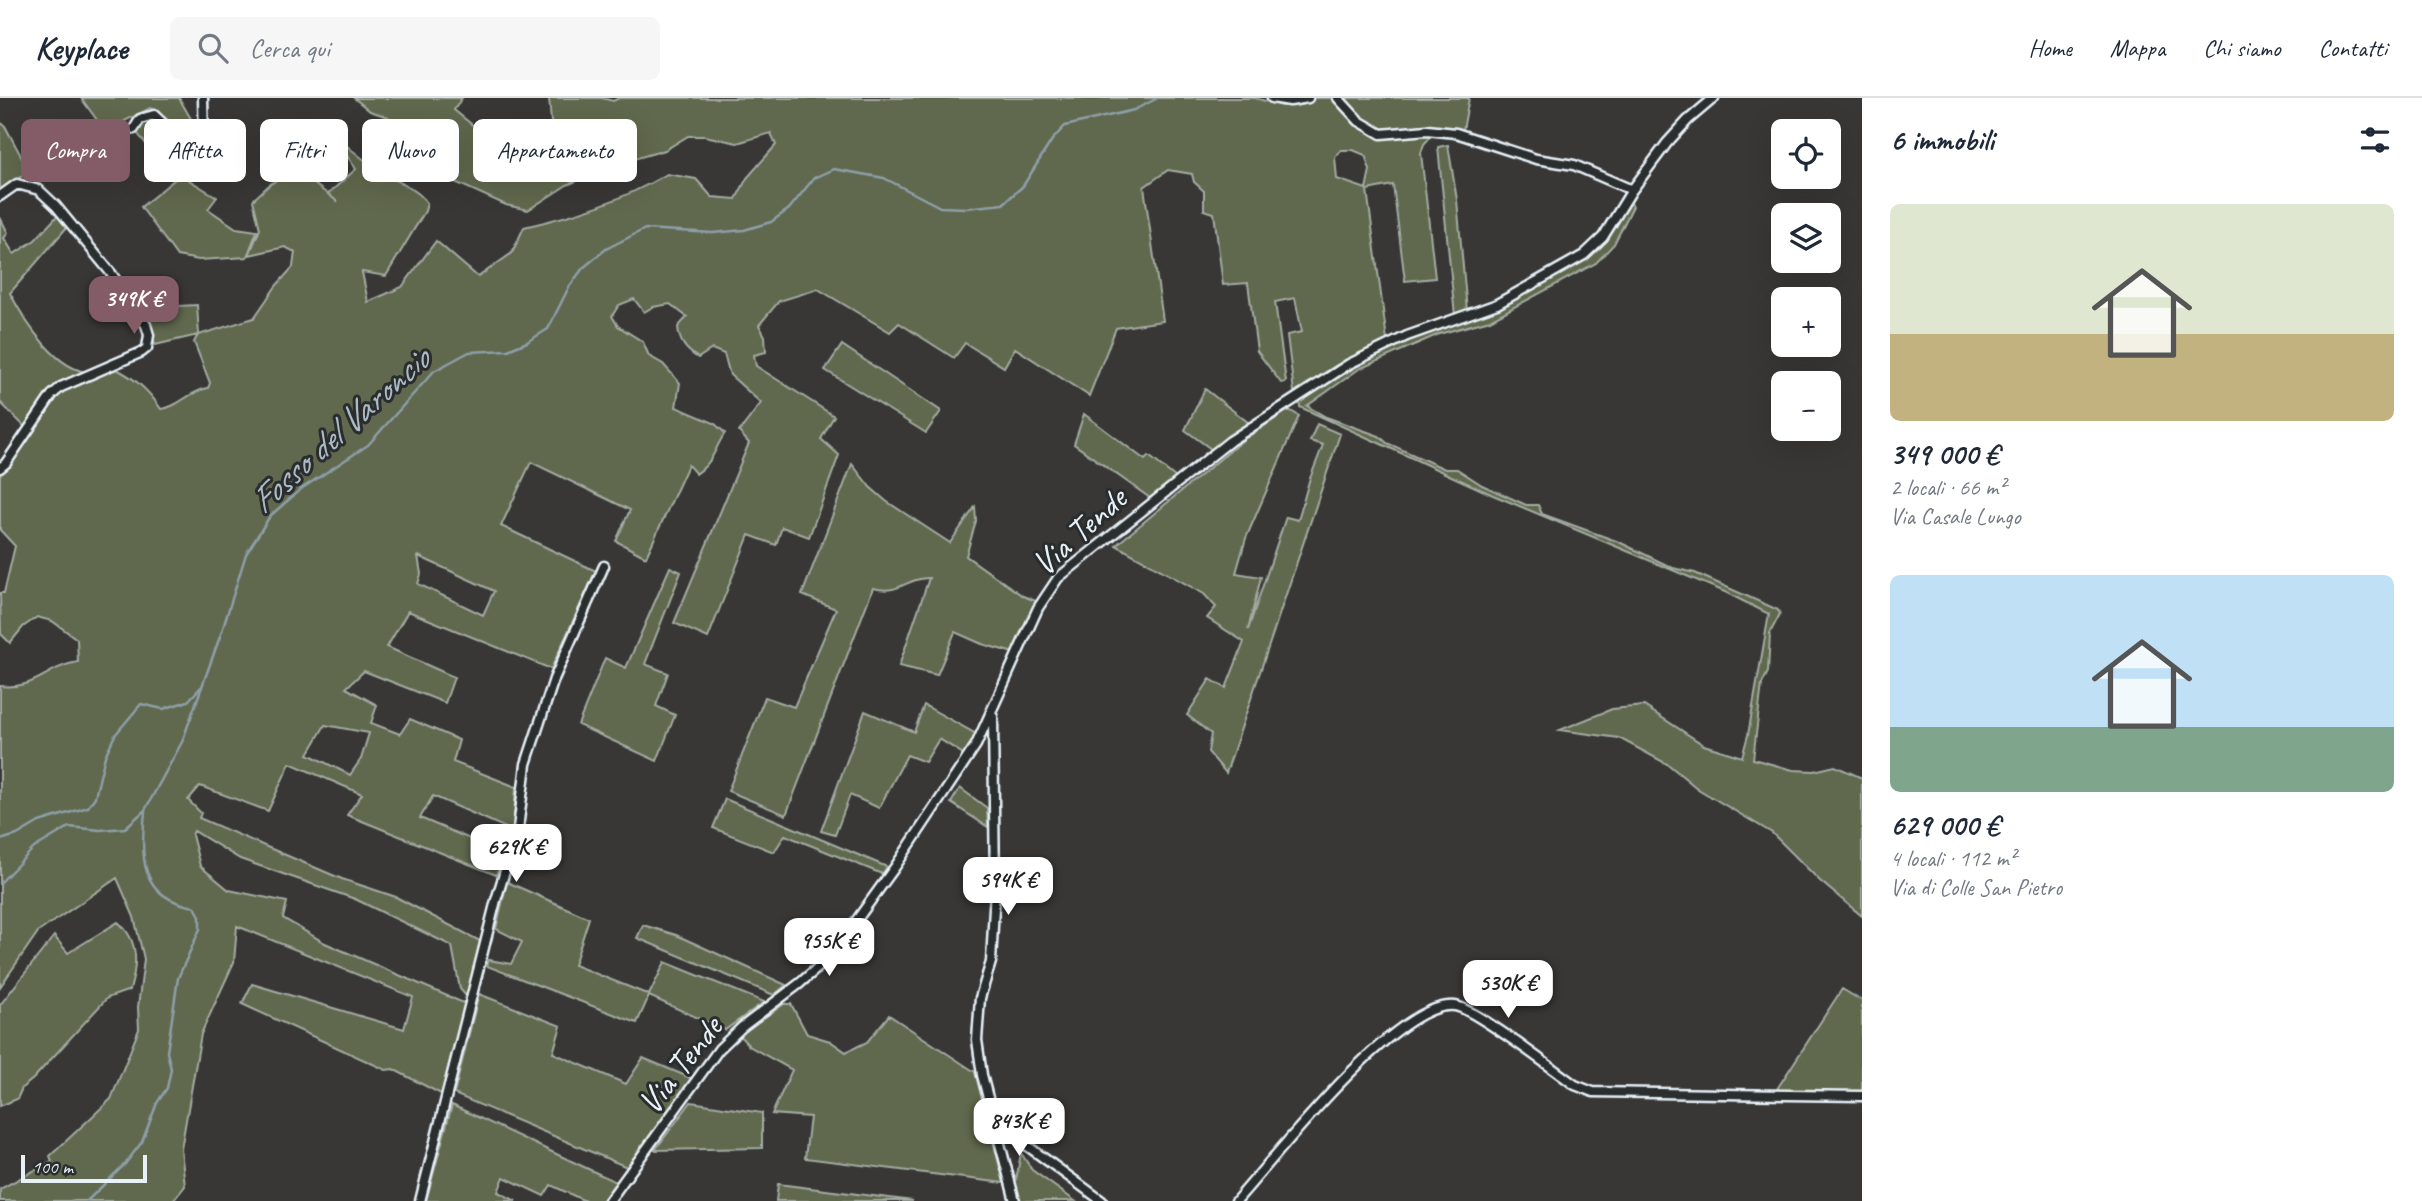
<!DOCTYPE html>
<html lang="it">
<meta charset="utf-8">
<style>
body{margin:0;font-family:Caveat,sans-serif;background:#f6f6f7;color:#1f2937;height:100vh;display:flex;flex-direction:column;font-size:26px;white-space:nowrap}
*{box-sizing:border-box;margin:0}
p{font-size:23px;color:#747a83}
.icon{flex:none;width:38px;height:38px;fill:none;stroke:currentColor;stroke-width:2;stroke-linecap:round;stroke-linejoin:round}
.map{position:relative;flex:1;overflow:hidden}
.drawer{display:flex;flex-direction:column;background:#fff;width:560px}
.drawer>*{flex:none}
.hud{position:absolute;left:21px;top:21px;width:665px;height:63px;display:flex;gap:14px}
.controls{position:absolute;left:1771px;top:21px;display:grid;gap:14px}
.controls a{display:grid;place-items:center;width:70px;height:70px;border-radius:10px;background:#fff;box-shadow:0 7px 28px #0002;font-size:35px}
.scale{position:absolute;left:21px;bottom:18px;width:126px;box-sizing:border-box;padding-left:7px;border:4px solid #e8f1f8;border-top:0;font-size:19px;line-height:24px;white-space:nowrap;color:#e8f1f8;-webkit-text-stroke:5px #2a2d2e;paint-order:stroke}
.price{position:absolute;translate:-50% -60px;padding:0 16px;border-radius:14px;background:#fff;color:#222;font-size:23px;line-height:46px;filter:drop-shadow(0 2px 4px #0008)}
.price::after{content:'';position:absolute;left:50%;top:42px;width:21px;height:16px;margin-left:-10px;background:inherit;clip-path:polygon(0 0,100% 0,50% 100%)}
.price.selected{background:#845c67;color:#fff}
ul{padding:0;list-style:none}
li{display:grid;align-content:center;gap:14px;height:371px;padding:0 28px}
li span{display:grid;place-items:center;height:217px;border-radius:10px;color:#555}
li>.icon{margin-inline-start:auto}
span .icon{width:126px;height:126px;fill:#fffc;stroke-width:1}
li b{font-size:30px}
h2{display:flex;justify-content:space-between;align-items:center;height:84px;padding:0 28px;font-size:30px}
.tag{padding:0 24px;border-radius:10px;background:#fff;box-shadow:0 7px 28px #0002;font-size:24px;line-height:63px}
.tag.selected{background:#845c67;color:#fff}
header{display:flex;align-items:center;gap:42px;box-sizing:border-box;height:98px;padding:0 35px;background:#fff;border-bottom:2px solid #e0e1e3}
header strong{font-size:33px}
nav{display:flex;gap:38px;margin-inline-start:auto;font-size:24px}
.search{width:490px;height:63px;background:#f6f6f7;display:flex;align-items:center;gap:18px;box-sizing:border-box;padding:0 24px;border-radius:10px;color:#747a83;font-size:26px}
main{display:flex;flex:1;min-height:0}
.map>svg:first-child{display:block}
</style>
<header>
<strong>Keyplace</strong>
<div class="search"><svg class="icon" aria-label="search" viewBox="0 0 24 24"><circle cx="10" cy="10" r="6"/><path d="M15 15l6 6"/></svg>Cerca qui</div>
<nav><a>Home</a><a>Mappa</a><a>Chi siamo</a><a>Contatti</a></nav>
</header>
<main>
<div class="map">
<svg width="1862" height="1103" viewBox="0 0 1862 1103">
<rect width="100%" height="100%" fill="#383736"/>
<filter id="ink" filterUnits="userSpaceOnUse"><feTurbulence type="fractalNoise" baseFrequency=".0143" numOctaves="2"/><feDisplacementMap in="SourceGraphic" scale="14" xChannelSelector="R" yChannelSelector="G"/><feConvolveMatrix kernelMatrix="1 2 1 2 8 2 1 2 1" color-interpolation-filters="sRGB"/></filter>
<g filter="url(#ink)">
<path fill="#61684e" stroke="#a4aca3" stroke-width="2" fill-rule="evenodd" d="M81,0H179L202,40L210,63L204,62L158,14L150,10L105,33Z
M354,0H462L454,12L502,51L541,44L552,36L549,0H602L613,3L619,0H1255L1282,8H1296L1305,0H1469L1463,32L1440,28L1424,46L1421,55L1435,180L1405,183L1393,87L1367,92L1387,242L1335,268L1294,294L1287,237L1302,234L1295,200L1275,204L1286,284L1281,285L1257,253L1248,185L1223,187L1214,115L1204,112V93L1194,84L1192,76L1168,72L1144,89L1163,223L1116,230L1089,298L1015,250L1004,269L965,245L954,260L899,225L890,234L818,191L779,203L759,227L765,238L766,254L754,257L756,268L834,318L821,341L839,357L809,439L782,429L776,447L749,437L708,540L674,525L749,345L739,334L761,305L730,277L724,256L712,251L698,260C686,252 679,244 678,229L687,219L670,206L653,209L644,214L634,201L619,207L612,218L618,228L643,244L649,258L663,266L680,285L676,309L714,325L725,335C713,353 715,362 696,376L688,367L646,459L616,443L630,412L531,364L501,428L596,473L551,571L408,513L387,549L454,579L445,605L364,573L346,590L377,607L371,625L400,636L410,621L459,642L453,664L516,689L513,733L433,698L420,720L506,756L496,777L347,717L362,696L290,665L268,713L200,688L188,702L201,715L199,720L342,781L396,799L480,843L467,899L460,891L452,848L355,801L240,761L194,733L192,737L200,768L229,792L287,804L283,820L325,845L466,906L441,996L393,971L386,972L242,906L252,886L404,931L413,899L237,828L234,864L201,936L181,1051L185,1088L173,1103H0V1091L52,1063L50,1058L111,1001L139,931L138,909L144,861L134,819L117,780L38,834L0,889V588C36,592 46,569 78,564L77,541L52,523L37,519L23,529L10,545L1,536L0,495H4L15,448L0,432V375L12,363L11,357L28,332L0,304V119L8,135L4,140L14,156L35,142L59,116L68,128L10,195C24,222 59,279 96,274C101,273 107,270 111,268C133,279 147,290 161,311C179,309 189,293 208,290L210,285L194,244L198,237L155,247L149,222L140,210L197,207L199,237L254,220L276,188L293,169L295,154L285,149L249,157L260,131L253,102L268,88L293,70L338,104L328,96L356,71L331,34L293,63L287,51L322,22C337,42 361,60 381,74C396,83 418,91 427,105L425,113L386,178L362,174L368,204L402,189L436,143L478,179L512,155L524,129C576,117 621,103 667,76L696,81L712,99L736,101L747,80L776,47L771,35L737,45L705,38H688L665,52L616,66L567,87L528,112L506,107L446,80L425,60L407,32L388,19L370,13ZM1341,52H1353L1365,57L1370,72L1366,91L1337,81L1335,59ZM418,458L494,493L483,517L418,486L421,476ZM325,627L369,635L361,661L350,677L308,656Z
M154,21L202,69L189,82L217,99L208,111L236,130L257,133L247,159L199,162L177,158L141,109L175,81L137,35L143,24Z
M0,24L5,28L29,73L0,93Z
M1448,47L1457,102L1467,213L1455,218L1438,49Z
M1630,104L1633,108L1614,146L1596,165L1490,222L1439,236L1359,271L1307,308L1326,319L1379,338L1387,345L1436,367L1445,371H1457L1482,387L1526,407H1538L1542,416L1619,444L1673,470L1695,475L1778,512L1780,516L1770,535L1768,574L1762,586L1753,661L1793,672L1814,673L1835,668L1862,680V818L1820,783L1772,735L1698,691L1669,667L1619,640L1560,632L1612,611L1644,608L1704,647L1742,659L1748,637L1769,516L1725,494L1493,397L1300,309L1299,302L1389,250L1491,212L1587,161L1601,149Z
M842,247L941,313L926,335L825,272Z
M1205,291L1249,325L1211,351L1185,332Z
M1289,312L1299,318L1246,440L1236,475L1261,479L1248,532L1286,419L1298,422L1309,383L1323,347L1310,343L1317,326L1340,336L1226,675L1208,654L1211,636L1187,617L1210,581L1226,590L1244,544L1207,520L1216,509L1204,496L1116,447L1243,342Z
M1084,316L1145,362L1149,358L1176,380L1150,400L1074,346Z
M852,366L870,389L886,403L950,445L975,409L976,423L966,458L1023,498L1036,503L1017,556L982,546L955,534L937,577L899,568L929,480C904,480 902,497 873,490L786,717L728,693L765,599L794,609L836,511L802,497Z
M670,469L681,474L645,566L668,575L656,608L675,617L657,663L578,627L605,560L626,570Z
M924,607L976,636L965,657L939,641L925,664L907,657L879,710L850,697L835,737L821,733L865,613L914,634Z
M960,690L987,710L988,729L951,705Z
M725,701L887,769L882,776L785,737L774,754L713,730Z
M507,784L589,820L574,867L649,897L665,864L764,904L725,932L649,898L637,925L487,868L489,862L511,866L522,844L496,831Z
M118,824C140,843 137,868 130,892L107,900L33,981L22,990L17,1001L0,1008V907L54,838L68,855Z
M643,827L676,837L786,887L774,897L637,840Z
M1842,891L1862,903V994H1775Z
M479,896L561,928L553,955L626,986L643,960L693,981L627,1069L454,996Z
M784,906H791L807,936L830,943L846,954L867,944L889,917L975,974L1004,1085L805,1060L810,1019L772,1016L792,972L749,948L739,937Z
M691,1004L762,1015V1050L655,1052Z
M452,1007L616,1084L602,1103H585L551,1087L544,1098L504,1079L498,1094L516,1103H426Z
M1021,1055L1032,1072L1075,1103H1018L1014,1093Z
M778,1086L913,1103H776Z"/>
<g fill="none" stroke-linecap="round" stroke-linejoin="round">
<path stroke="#8d9fa9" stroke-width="2.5" d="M0,742L17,737L39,724L88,709L95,699L105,658L115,637L141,606L163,611L188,603L201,589
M0,785L34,750L69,729L100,732L125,730L145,712L182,644L222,533L246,456L270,418L301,391L368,347L434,273L469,254L508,252L527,244L548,231L569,189L583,170L606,151L645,131L713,135L744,132L771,124L789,111L814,80L834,71L884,80L940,109L966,110L1003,106L1023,88L1052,42L1065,28L1134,12L1158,0
M87,1103L125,1066L142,1044L157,1005L167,990L171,971L167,954L178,880L200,831V818L195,809C138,800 141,758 145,713"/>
<g stroke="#e8f1f8" stroke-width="13">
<path id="street" d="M1272,0L1290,3L1308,0
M1338,0L1359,23L1381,36L1427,32L1456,35L1536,61L1574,67L1632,92
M134,31L140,21L154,17L208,68L213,62L204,41L203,0
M0,98L17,86L39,92L56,108L111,175L146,227L149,237L147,250L142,254L61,289L52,297L6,365L0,370
M993,619L995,791L991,864L980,900L977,942L982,977L1015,1103
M995,1024L1102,1103
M420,1103L496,802L518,731L526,666L554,581L604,468
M609,1103L719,951L742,929L799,886L830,859L895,769L976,647L1038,510L1058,480L1230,343L1349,266L1407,238L1497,206L1584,157L1603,139L1632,92L1667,45L1688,22L1714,0
M1236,1103C1275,1060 1397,901 1455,908C1475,911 1553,971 1575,987L1593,994L1862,998"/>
</g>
<use href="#street" stroke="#2a2d2e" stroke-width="8"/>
</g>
</g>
<g text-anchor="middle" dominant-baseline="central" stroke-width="6" stroke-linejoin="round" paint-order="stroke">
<g font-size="35" fill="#e8f1f8" stroke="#2a2d2e">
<text transform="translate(1079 433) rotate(-42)">Via Tende</text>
<text transform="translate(680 967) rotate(-52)">Via Tende</text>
</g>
<g font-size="37" font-style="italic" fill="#acbac4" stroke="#2a2d2e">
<text transform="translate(339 332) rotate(-42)">Fosso del Varoncio</text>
</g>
</g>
</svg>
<div class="controls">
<a><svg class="icon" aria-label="locate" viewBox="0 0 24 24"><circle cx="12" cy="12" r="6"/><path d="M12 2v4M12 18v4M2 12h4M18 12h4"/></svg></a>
<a><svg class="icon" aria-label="layers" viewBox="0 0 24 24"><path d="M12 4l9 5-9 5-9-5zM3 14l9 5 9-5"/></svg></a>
<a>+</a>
<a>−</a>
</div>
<div class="scale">100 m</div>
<b class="price selected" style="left:134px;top:238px">349K €</b>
<b class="price" style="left:516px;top:786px">629K €</b>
<b class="price" style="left:1008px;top:819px">594K €</b>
<b class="price" style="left:829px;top:880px">955K €</b>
<b class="price" style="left:1508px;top:922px">530K €</b>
<b class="price" style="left:1019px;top:1060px">843K €</b>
<div class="hud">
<a class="tag selected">Compra</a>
<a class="tag">Affitta</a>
<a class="tag">Filtri</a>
<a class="tag">Nuovo</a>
<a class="tag">Appartamento</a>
</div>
</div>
<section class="drawer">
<h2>6 immobili<svg class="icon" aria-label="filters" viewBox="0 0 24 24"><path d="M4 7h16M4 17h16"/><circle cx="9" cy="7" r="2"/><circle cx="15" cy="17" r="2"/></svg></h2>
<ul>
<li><span style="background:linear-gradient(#dfe7d0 60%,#c2b280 0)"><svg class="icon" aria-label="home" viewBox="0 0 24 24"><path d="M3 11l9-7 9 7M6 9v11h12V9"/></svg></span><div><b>349 000 €</b><p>2 locali · 66 m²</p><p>Via Casale Lungo</p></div></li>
<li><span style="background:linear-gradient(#bfe0f5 70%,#7fa58c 0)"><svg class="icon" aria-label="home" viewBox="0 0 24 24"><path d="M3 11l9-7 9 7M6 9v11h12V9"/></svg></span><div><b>629 000 €</b><p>4 locali · 112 m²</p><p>Via di Colle San Pietro</p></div></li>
</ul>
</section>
</main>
